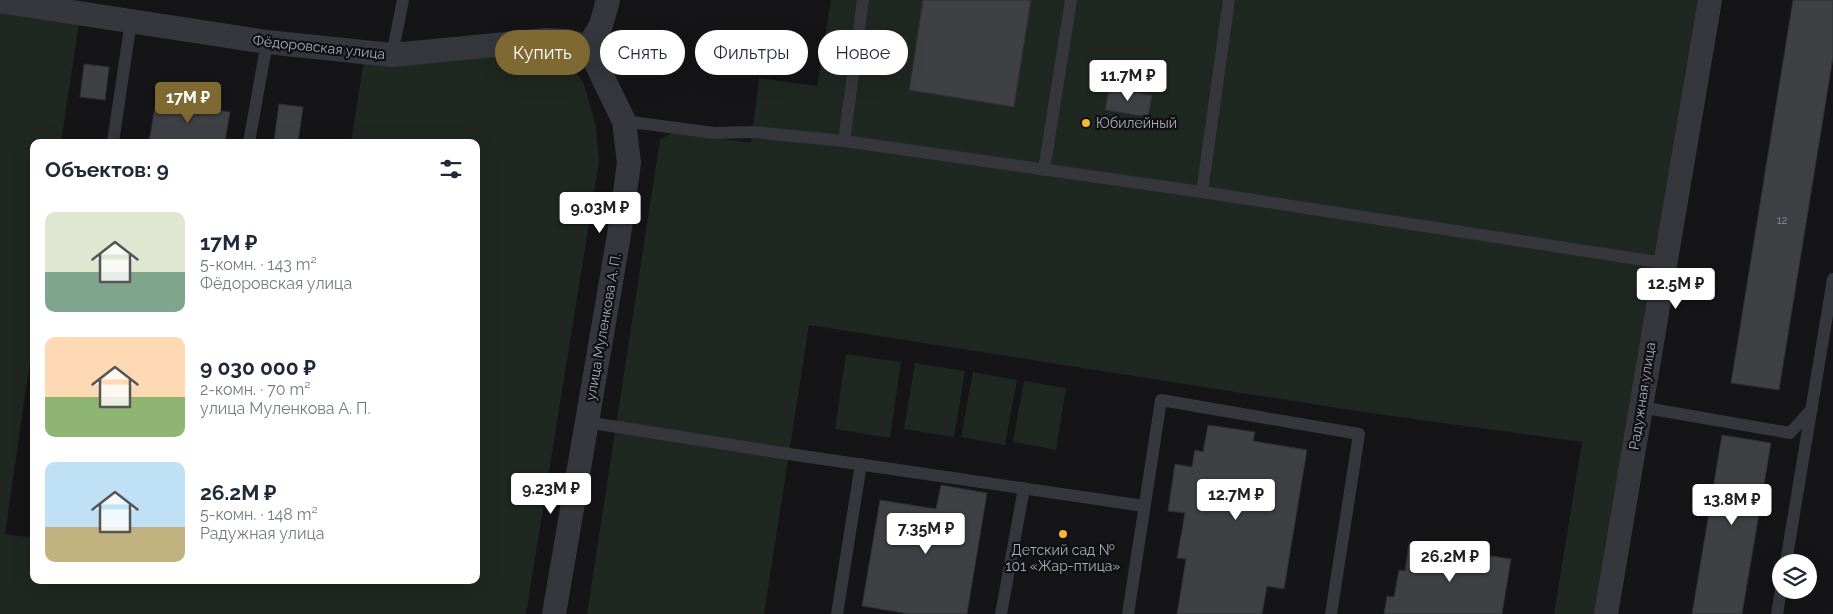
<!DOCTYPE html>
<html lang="ru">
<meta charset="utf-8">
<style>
body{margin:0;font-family:Raleway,sans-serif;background:#f6f6f7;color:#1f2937;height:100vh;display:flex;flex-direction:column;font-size:19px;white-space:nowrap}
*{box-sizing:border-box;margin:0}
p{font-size:16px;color:#747a83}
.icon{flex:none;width:28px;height:28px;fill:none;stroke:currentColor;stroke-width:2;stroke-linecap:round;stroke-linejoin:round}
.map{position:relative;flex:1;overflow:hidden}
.panel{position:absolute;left:30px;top:139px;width:450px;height:445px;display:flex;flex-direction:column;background:#fff;border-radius:10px;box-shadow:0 5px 20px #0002}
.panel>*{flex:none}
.top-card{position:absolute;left:495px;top:30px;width:475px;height:45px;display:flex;gap:10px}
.buttons{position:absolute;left:1772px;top:554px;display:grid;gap:10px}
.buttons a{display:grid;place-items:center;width:45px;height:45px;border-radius:50%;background:#fff;box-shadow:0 5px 20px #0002;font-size:25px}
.price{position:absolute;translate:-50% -42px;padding:0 11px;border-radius:5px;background:#fff;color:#222;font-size:16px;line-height:32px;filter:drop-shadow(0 1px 2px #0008)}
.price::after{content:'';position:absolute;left:50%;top:30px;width:15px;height:11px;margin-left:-8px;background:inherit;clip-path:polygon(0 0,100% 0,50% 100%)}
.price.active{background:#7f6933;color:#fff}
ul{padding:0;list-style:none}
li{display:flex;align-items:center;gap:15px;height:125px;padding:0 15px}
li span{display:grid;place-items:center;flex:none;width:140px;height:100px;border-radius:10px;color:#555}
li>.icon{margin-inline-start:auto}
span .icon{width:60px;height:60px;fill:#fffc;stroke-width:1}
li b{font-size:21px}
h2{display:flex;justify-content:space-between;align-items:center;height:60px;padding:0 15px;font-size:21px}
.tag{padding:0 18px;border-radius:22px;background:#fff;box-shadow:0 5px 20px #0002;font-size:18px;line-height:45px}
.tag.active{background:#7f6933;color:#fff}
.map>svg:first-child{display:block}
</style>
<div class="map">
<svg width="1833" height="614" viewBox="0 0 1833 614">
<rect width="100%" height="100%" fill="#151517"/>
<path fill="#1f2721" d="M831,0H1702L1598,614H1554L1582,442L1370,413L809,325L764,614H587L660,139L675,132L751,143L759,78L817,86Z
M0,11L79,23L61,142H34V334L5,534L34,538V580H476V142H351L364,59L550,50L567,58L584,84L596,126L599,162L526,614H0Z
M846,354L901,362L890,438L835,429Z
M915,363L965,371L954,437L904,429Z
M973,372L1017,380L1005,445L961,437Z
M1024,381L1066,388L1056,450L1013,442Z"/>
<path fill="#3f4044" stroke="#2f2f33" d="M923,0H1031L1014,107L909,90Z
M1793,0H1833V57L1779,390L1731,383Z
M84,64L109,67L105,100L80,97Z
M1109,88L1152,95L1148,117L1105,110Z
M156,100L230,112L225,142H149Z
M279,104L303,107L298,142L274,141Z
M1208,425L1255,432L1253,441L1307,450L1284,589L1267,586L1262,614H1177L1186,559L1177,558L1185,513L1168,511L1175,464L1192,467L1195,450L1203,452Z
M1722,435L1771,443L1742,614H1692Z
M941,485L987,493L967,614H909L862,606L880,500L936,509Z
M1409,543L1511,559L1502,614H1384L1387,596L1394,597L1399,570L1405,571Z"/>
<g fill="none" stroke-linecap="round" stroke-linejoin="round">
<path stroke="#36373c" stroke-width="12" d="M392,55L403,0
M624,121L714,133L753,132L844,141L1202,192L1664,263
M844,141L863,0
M113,142L131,21
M249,142L267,42
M1044,170L1071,0
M1202,192L1229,0
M1640,407L1790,433L1812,409
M586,422L789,454L1144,506
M1786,562L1833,279
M837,614L861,464
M1001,614L1024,488
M1128,614L1161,400L1359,434L1331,614
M1777,614L1781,590"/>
<path stroke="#36373c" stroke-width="24" d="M0,1L267,42L392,55L546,40L567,41L588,47
M588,47L601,25L608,0
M554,614L619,235L629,163L624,121L588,47
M1606,614L1710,0"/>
</g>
<g fill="#f5b82f" stroke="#101012" stroke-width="2">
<circle cx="1086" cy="123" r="5"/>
<circle cx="1063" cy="534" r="5"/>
</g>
<g text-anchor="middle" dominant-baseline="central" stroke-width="4.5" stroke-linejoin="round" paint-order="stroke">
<g font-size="11" fill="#8d919b">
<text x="1782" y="220">12</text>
</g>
<g font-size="14" fill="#a7acb8" stroke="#101012">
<text transform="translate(319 47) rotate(6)">Фёдоровская улица</text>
<text transform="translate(603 327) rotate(-80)">улица Муленкова А. П.</text>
<text transform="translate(1642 396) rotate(-81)">Радужная улица</text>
</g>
<g font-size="14" fill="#a7acb8" stroke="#101012" text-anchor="start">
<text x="1096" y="123">Юбилейный</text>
<text x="1063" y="550" text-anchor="middle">Детский сад №<tspan x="1063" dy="16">101 «Жар-птица»</tspan></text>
</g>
</g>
</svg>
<div class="buttons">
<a><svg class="icon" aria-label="layers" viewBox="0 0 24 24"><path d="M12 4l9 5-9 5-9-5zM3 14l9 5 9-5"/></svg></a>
</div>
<b class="price" style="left:1128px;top:102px">11.7M ₽</b>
<b class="price active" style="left:188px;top:124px">17M ₽</b>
<b class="price" style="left:600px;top:234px">9.03M ₽</b>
<b class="price" style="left:1676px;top:310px">12.5M ₽</b>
<b class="price" style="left:551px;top:515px">9.23M ₽</b>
<b class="price" style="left:1236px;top:521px">12.7M ₽</b>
<b class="price" style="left:1732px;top:526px">13.8M ₽</b>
<b class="price" style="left:926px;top:555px">7.35M ₽</b>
<b class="price" style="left:1450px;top:583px">26.2M ₽</b>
<div class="top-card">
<a class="tag active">Купить</a>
<a class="tag">Снять</a>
<a class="tag">Фильтры</a>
<a class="tag">Новое</a>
</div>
<section class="panel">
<h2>Объектов: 9<svg class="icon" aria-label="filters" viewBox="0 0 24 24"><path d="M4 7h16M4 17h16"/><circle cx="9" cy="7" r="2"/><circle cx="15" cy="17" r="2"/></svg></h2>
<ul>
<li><span style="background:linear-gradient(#dfe7d0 60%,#7fa58c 0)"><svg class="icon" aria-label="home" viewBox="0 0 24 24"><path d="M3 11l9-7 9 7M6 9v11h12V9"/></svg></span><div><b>17M ₽</b><p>5-комн. · 143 m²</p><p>Фёдоровская улица</p></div></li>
<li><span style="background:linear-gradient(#ffd9b3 60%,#8fb573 0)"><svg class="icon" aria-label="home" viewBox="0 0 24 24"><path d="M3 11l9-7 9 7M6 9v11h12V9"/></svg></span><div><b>9 030 000 ₽</b><p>2-комн. · 70 m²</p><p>улица Муленкова А. П.</p></div></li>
<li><span style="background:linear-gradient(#bfe0f5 65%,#c2b280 0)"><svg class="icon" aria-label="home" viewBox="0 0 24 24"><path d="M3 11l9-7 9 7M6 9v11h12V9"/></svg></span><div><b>26.2M ₽</b><p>5-комн. · 148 m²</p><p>Радужная улица</p></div></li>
</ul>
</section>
</div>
